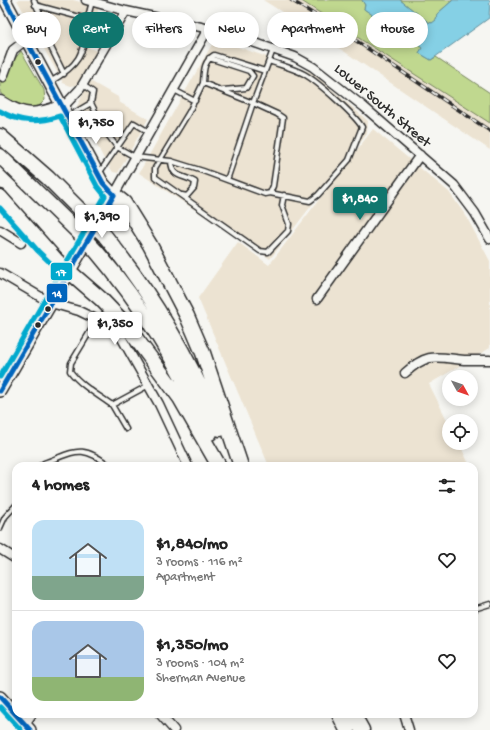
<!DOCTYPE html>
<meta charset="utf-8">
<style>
body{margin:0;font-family:"Gochi Hand",sans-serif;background:#f6f6f6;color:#222;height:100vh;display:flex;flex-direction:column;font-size:15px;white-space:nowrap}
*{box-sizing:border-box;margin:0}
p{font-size:13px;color:#767676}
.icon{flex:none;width:22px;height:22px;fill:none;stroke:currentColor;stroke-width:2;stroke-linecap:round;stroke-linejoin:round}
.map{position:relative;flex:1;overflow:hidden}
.side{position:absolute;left:12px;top:462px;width:466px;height:256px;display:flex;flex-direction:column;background:#fff;border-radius:12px;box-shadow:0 2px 10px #0003}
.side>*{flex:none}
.top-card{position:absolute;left:12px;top:12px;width:466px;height:36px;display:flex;gap:8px}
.needle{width:26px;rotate:130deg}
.fabs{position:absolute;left:442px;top:370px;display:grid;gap:8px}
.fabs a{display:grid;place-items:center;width:36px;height:36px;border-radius:50%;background:#fff;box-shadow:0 2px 10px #0003;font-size:20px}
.price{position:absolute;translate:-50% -34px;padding:0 9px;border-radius:4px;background:#fff;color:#222;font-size:13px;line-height:26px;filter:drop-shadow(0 1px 2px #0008)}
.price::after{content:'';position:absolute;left:50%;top:24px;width:12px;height:9px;margin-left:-6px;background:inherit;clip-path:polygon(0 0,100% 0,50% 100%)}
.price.selected{background:#0f766e;color:#fff}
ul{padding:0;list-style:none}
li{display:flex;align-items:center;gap:12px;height:100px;padding:0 20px}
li+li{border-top:1px solid #e0e0e0}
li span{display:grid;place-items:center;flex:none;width:112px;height:80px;border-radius:12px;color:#555}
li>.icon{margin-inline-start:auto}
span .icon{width:48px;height:48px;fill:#fffc;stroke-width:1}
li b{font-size:17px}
h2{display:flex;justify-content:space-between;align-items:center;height:48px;padding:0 20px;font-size:17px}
.pill{padding:0 14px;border-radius:18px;background:#fff;box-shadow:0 2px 10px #0003;font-size:14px;line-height:36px}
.pill.selected{background:#0f766e;color:#fff}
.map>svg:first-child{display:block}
</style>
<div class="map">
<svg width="490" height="730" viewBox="0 0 490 730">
<rect width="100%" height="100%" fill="#f6f6f2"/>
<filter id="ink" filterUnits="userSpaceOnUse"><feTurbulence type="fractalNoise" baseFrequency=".025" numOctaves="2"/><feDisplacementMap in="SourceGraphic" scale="8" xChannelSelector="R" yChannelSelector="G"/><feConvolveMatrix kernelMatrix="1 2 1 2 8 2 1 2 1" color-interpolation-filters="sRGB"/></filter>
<g filter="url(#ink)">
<path fill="#ece3d2" d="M17,0H73L99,7L89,48L97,51L77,85L71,86L63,83Z
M263,0H300L465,105L490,123V150L345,52Z
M215,39L313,73L368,121L367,134L270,259L139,173Z
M90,81L118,97L119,102L148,119L118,173L113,172L104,159L77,106Z
M373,129L449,192L466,216L490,261V348L429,384L449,424V443H459L470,466H269L198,298L238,242L269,265Z"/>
<path fill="#c0d88f" stroke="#76825d" d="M300,0H362L365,5L364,9C376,17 386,25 398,33C406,39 415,41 422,48L419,53L431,60L436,57L490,93V123Z
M400,0H453L437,14L436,20L433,23L428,22Z
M21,51L44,90L45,100L36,109L24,108L0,93V78Z"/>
<path fill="#85d0e5" stroke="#618e9b" d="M362,0H400L428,22L432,23L436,20L437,14L453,0H490L489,18L431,60L419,53L422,48C415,41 406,39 398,33C386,25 376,17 364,9L365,5Z"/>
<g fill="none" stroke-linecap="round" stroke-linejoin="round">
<g stroke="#2b2b2b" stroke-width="7">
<path id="lane" d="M34,0C37,12 47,18 43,31
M35,5L87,19
M27,39L43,31L64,74
M209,58L249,71L253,76L246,88L223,90
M269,61C280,65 293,68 304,74C318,82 354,114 362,127L349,160L318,195L310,201L270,193
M50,82C94,57 79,43 92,2
M203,83C204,71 203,62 214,55L265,71
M83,85L93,92L91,103
M174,90L195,101
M69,116L91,103L100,121
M105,131L117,147L135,157L171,161L203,171L265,194L270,193L273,186L283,118L277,114L253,103L273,50
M171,161C172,179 183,174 195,182L194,188L187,196L182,195
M100,172L134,123L149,132
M227,180L253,103L203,83L189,112L155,168V177L260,251L268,252L288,231L289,224L282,205L284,195
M97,320L71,363L70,371C80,385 98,395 112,405L149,385
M112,405L126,429
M40,466L44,463C75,452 81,443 110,466
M0,528L5,517L16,505
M474,609L490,604"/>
</g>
<g stroke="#2b2b2b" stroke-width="11">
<path id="street" d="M86,0L126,11L201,27L244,39L295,57L313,67L364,107L454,185L475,213L490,239
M3,77L13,50L27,39
M63,107L80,89L126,11
M114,195L208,29
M0,230L21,243
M0,273L51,303L79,311L106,324L120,335L159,404L188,466
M317,299L420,155
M405,373C428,352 436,357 464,360C473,360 482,360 490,360
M0,549L16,559
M160,714L174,730
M404,714L409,730
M25,724L32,714"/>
</g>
<g stroke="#2b2b2b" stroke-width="14">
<path id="secondary" d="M0,391L114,195L103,183L5,0
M0,697L30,730"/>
</g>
<g stroke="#2b2b2b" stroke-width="17">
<path id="highway" d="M0,103C25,119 36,117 63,107
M0,136L48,178L88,218
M0,156L79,233
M114,195L124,203L150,245L187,316L203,353L241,466
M0,197L56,260L101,299L126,325L180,398L219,466
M105,236C155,298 188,357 220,429
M96,251C143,306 180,367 210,433
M339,714L347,730
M353,714L362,730"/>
</g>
<use href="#lane" stroke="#f6f6f2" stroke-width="4"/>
<use href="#street" stroke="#f6f6f2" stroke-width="8"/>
<use href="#secondary" stroke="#f6f6f2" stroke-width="11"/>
<use href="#highway" stroke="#f6f6f2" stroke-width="14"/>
<g stroke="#2b2b2b" stroke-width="3.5">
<path id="rail" d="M291,0L349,36L490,131"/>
</g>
<use href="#rail" stroke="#f6f6f2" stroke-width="2" stroke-dasharray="6" stroke-linecap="butt"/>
<g stroke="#2b2b2b" stroke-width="17" stroke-linecap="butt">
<path id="highway-bridge" d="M88,218L105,236
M79,233L96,251"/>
</g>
<use href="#highway-bridge" stroke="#f6f6f2" stroke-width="14"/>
<g stroke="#f6f6f2" stroke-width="8">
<path id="bus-1" d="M5,0L103,183L114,195
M0,391L114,195
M0,697L30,730"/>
</g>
<g stroke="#f6f6f2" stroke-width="8">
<path id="bus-2" d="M0,111C20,123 38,123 60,116L97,186L105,196L0,377
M0,208L38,251L65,277
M0,707L21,730"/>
</g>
<use href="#bus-1" stroke="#0065bd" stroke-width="5"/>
<use href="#bus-2" stroke="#00a9ce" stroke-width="5"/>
</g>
</g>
<g fill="#2b2b2b" stroke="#f6f6f2" stroke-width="1.5">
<circle cx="38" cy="62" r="3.5"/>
<circle cx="48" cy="309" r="3.5"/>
<circle cx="38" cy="325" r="3.5"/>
</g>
<g text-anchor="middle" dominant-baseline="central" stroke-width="3" stroke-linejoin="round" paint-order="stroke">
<g font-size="15" fill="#2b2b2b" stroke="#f6f6f2">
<text transform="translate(382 106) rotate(40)">Lower South Street</text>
</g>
</g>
<g stroke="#f6f6f2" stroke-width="1.5">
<rect x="50" y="262" width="23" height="19" rx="4" fill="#00a9ce"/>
<rect x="46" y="283" width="22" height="20" rx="4" fill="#0065bd"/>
</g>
<g font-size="11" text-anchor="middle" font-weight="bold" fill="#fff">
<text x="61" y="276">17</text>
<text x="57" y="297">14</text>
</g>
</svg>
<div class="fabs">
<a><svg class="needle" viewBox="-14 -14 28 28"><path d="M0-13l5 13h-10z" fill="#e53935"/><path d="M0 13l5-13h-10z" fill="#767676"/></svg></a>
<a><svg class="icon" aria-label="locate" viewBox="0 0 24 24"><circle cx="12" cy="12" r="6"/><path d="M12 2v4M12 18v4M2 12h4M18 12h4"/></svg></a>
</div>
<b class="price" style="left:96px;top:145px">$1,750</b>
<b class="price selected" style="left:360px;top:221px">$1,840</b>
<b class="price" style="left:102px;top:239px">$1,390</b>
<b class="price" style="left:115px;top:346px">$1,350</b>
<div class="top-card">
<a class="pill">Buy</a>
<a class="pill selected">Rent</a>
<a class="pill">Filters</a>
<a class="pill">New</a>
<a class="pill">Apartment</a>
<a class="pill">House</a>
</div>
<section class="side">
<h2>4 homes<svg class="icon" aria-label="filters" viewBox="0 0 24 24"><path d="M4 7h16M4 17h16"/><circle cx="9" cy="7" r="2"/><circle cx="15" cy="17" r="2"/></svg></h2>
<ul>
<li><span style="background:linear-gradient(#bfe0f5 70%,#7fa58c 0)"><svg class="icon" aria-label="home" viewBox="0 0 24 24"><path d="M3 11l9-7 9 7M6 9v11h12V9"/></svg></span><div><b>$1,840/mo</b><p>3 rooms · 116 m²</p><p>Apartment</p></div><svg class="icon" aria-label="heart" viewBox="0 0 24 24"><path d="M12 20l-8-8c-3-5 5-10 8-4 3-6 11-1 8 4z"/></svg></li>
<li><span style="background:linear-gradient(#a9c7e8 70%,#8fb573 0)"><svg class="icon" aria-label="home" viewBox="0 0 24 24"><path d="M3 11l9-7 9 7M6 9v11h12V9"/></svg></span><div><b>$1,350/mo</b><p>3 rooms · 104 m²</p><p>Sherman Avenue</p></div><svg class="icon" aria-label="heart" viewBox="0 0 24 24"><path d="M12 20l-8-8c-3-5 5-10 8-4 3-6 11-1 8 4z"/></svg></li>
</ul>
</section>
</div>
